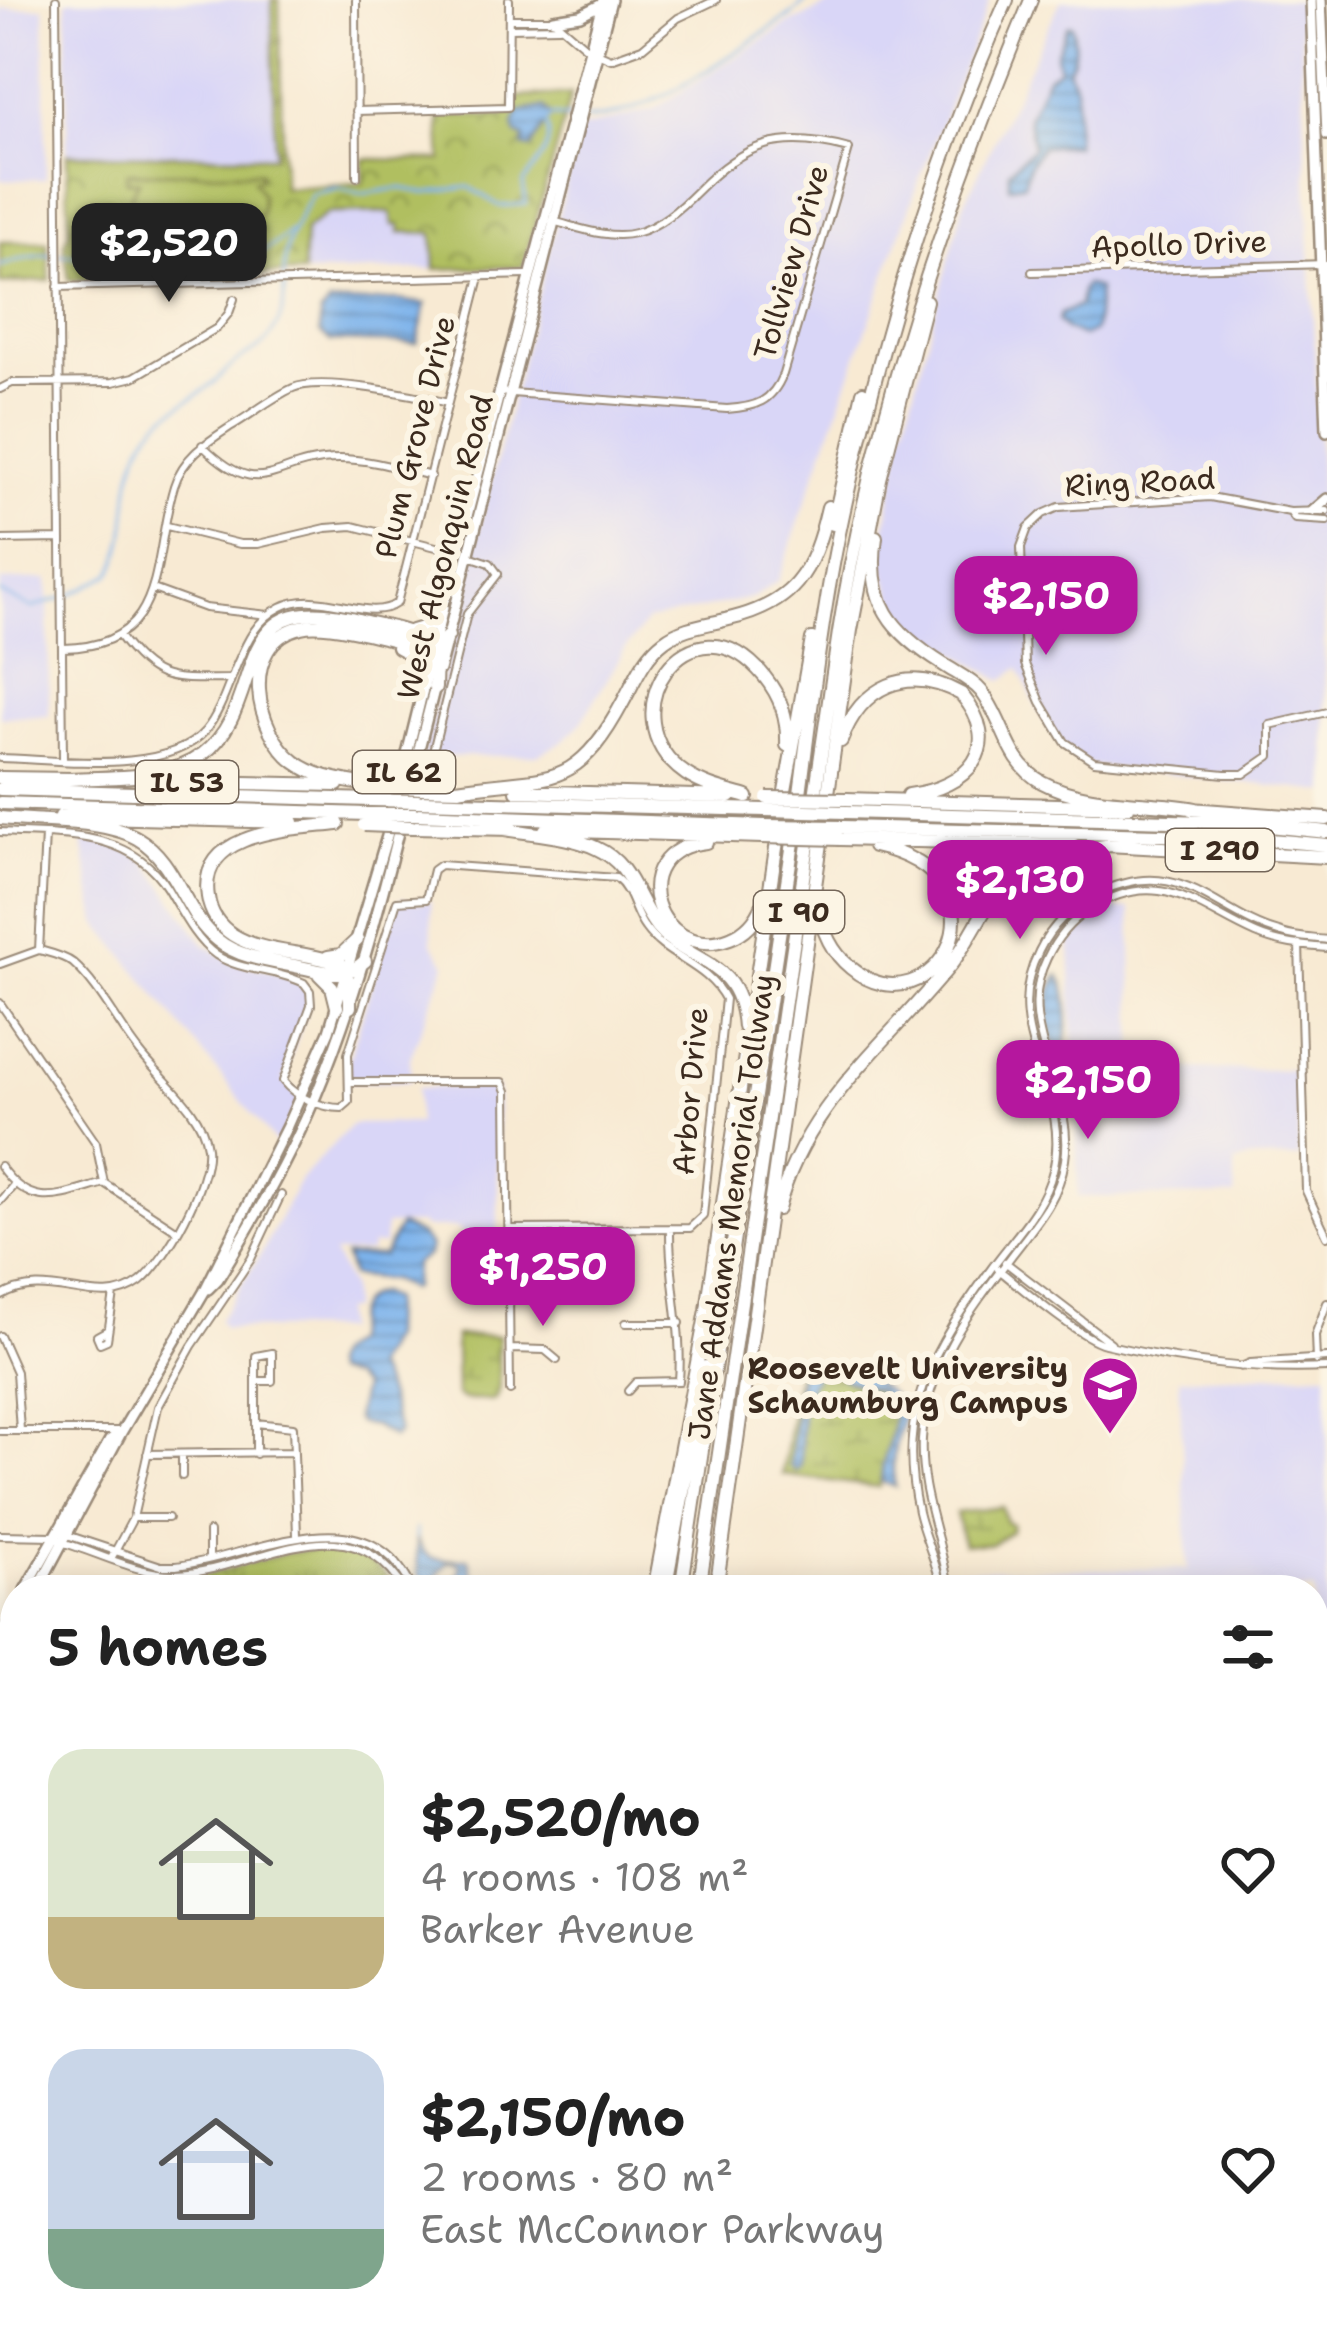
<!DOCTYPE html>
<meta charset="utf-8">
<style>
body{margin:0;font-family:"Shantell Sans",sans-serif;background:#f6f6f6;color:#222;height:100vh;display:flex;flex-direction:column;font-size:45px;white-space:nowrap}
*{box-sizing:border-box;margin:0}
p{font-size:39px;color:#767676}
.icon{flex:none;width:66px;height:66px;fill:none;stroke:currentColor;stroke-width:2;stroke-linecap:round;stroke-linejoin:round}
.map{position:relative;flex:1;overflow:hidden}
.sheet{position:absolute;left:0px;top:1575px;width:1329px;height:771px;display:flex;flex-direction:column;background:#fff;border-radius:48px 48px 0 0;box-shadow:0 6px 30px #0003}
.sheet>*{flex:none}
.price{position:absolute;translate:-50% -102px;padding:0 27px;border-radius:24px;background:#b5179e;color:#fff;font-size:39px;line-height:78px;filter:drop-shadow(0 3px 6px #0008)}
.price::after{content:'';position:absolute;left:50%;top:72px;width:36px;height:27px;margin-left:-18px;background:inherit;clip-path:polygon(0 0,100% 0,50% 100%)}
.price.selected{background:#222;color:#fff}
ul{padding:0;list-style:none}
li{display:flex;align-items:center;gap:36px;height:300px;padding:0 48px}
li span{display:grid;place-items:center;flex:none;width:336px;height:240px;border-radius:36px;color:#555}
li>.icon{margin-inline-start:auto}
span .icon{width:144px;height:144px;fill:#fffc;stroke-width:1}
li b{font-size:51px}
h2{display:flex;justify-content:space-between;align-items:center;height:144px;padding:0 48px;font-size:51px}
.map>svg:first-child{display:block}
</style>
<div class="map">
<svg width="1327" height="2345" viewBox="0 0 1327 2345">
<defs>
<pattern id="grass-tufts" width="24" height="20" patternUnits="userSpaceOnUse" patternTransform="scale(3)"><rect width="24" height="20" fill="#b0bf61"/><path d="M3 7l-1-3M5 7V3M7 7l1-3M15 17l-1-3M17 17v-4M19 17l1-3" fill="none" stroke="#909b4f"/></pattern>
<pattern id="wetland-marsh" width="20" height="14" patternUnits="userSpaceOnUse" patternTransform="scale(3)"><rect width="20" height="14" fill="#b0bf61"/><path d="M1 5h8M5 5V1M11 12h8M15 12V8" fill="none" stroke="#909b4f"/></pattern>
<pattern id="park-crowns" width="20" height="18" patternUnits="userSpaceOnUse" patternTransform="scale(3)"><rect width="20" height="18" fill="#b0bf61"/><path d="M2 6a3 3 0 1 1 6 0M12 15a3 3 0 1 1 6 0" fill="none" stroke="#909b4f"/></pattern>
<pattern id="water-rules" width="6" height="5" patternUnits="userSpaceOnUse" patternTransform="scale(3)"><rect width="6" height="5" fill="#7db3ec"/><path d="M0 2.5h6" fill="none" stroke="#6892bf"/></pattern>
</defs>
<rect width="100%" height="100%" fill="#fcf5e5"/>
<filter id="ink" filterUnits="userSpaceOnUse"><feTurbulence type="fractalNoise" baseFrequency=".00833" numOctaves="2"/><feDisplacementMap in="SourceGraphic" scale="24" xChannelSelector="R" yChannelSelector="G"/><feConvolveMatrix kernelMatrix="1 2 1 2 8 2 1 2 1" color-interpolation-filters="sRGB"/></filter>
<filter id="wash" filterUnits="userSpaceOnUse"><feTurbulence type="fractalNoise" baseFrequency=".004" numOctaves="4" result="noise"/><feDisplacementMap in="SourceGraphic" scale="48" xChannelSelector="R" yChannelSelector="G"/><feGaussianBlur stdDeviation="2.7" result="paint"/><feColorMatrix in="noise" values="0 0 0 0 0 0 0 0 0 0 0 0 0 0 0 0 0 1.4 0 .05"/><feComposite in="paint" operator="in"/></filter>
<g filter="url(#wash)">
<rect width="100%" height="100%" fill="#f8ead3"/>
<path fill="#d9d6f7" d="M67,0H272L275,156L67,154Z
M839,0H990L918,183L778,581L752,598L648,620L627,646L579,726L561,743L537,755L422,757L580,129L654,109L783,27Z
M1061,0H1299L1322,524L1327,792L1089,765L1061,746L1038,710L1019,668L1002,681L900,619L880,557L902,438L963,206Z
M44,7L46,179L0,180V9Z
M392,212L401,224L434,233L435,269L303,273L305,230L328,213Z
M48,579L49,716L0,717V581Z
M82,838L111,842L131,850L145,860L205,945L233,962L299,979L311,998L283,1080L301,1096L277,1145L97,922Z
M403,898L420,903L431,900L432,942L446,964L410,1058L411,1081L350,1082L348,1063L397,901Z
M1112,909H1131L1135,1069L1297,1070L1299,1158L1247,1159L1235,1164V1196L1078,1197L1070,941L1087,924Z
M497,1087L498,1234H462L457,1228H423L422,1224L385,1225L384,1245H371L370,1252L333,1253L350,1288L351,1309L342,1311L343,1330L223,1328L219,1320L260,1256L299,1181L352,1124L417,1123V1088Z
M1327,1373V2345H621L623,2331H1314V1590H960L957,1570L1188,1569L1179,1378Z
M0,1776H15V1998L0,1997Z
M15,2153V2331H555L553,2345H0V2154Z"/>
<path fill="url(#grass-tufts)" stroke="#767440" stroke-width="3" d="M326,1549C357,1552 381,1563 397,1590H196L190,1580L285,1553Z"/>
<path fill="url(#wetland-marsh)" stroke="#767440" stroke-width="3" d="M455,1336H498L499,1393L495,1400H463L456,1395Z
M799,1363L885,1395L893,1421L879,1487L782,1475Z
M1002,1507L1006,1522L1012,1524L1011,1531L992,1544H963L956,1513Z"/>
<path fill="url(#park-crowns)" stroke="#767440" stroke-width="3" d="M272,0H279L283,188L363,183L364,159L442,160L439,116H504L511,111L516,97L571,94L523,267L435,269L433,233L400,232V225H393L391,212L328,213L305,230L303,273L69,280L64,244L69,233L67,154L275,156Z
M0,242H47L50,280L0,284Z"/>
<path fill="#b0bf61" stroke="#767440" stroke-width="3" d="M260,172V179L253,180L262,195L261,213L243,231C211,237 95,246 139,181H127V173Z"/>
<path fill="url(#water-rules)" stroke="#5c6e85" stroke-width="3" d="M1068,25H1072C1075,40 1077,57 1067,69L1076,87L1075,145L1041,147L1029,165L1024,184L1009,186V171L1033,148L1028,118L1047,76L1059,69L1056,54Z
M544,107L551,116L531,148L523,147L524,137L517,134L514,126L519,112Z
M1086,285L1098,289L1095,327L1093,332L1083,336L1065,329L1058,321L1060,314L1079,306L1082,289Z
M397,300L426,304L417,343L330,341L320,333V314L329,304Z
M1059,975C1072,994 1067,1024 1066,1047L1061,1053C1044,1034 1045,994 1059,975Z
M399,1226L420,1235L430,1246L428,1255L414,1264L413,1287L409,1289L391,1280L351,1276L345,1256H383Z
M379,1293L391,1300L390,1338L373,1368C388,1385 390,1411 399,1432L393,1438L375,1426L358,1423L355,1418L362,1388L352,1378L333,1373L330,1365L335,1354L351,1342C353,1322 353,1298 379,1293Z
M804,1367L817,1371L802,1403L801,1465L797,1471L790,1466L799,1379Z
M849,1369C942,1413 882,1417 895,1487L882,1482C878,1458 906,1419 886,1397C877,1387 854,1383 842,1378L838,1372Z
M416,1538C428,1566 441,1559 469,1559L476,1590H456L462,1585L458,1576L461,1566L456,1562H448L425,1590L418,1572Z
M843,2331H958L952,2345H843Z"/>
<g fill="none" stroke-linecap="round" stroke-linejoin="round">
<path stroke="#7db3ec" stroke-width="3" d="M584,119C655,117 731,52 790,16L807,0
M0,266C15,261 30,256 46,255C129,250 224,298 293,229
M0,593L32,608L68,596L111,574C135,535 120,484 143,443C160,412 179,409 204,390C217,381 227,369 239,360C249,352 261,349 268,339C294,306 279,288 286,252C290,231 302,213 312,194L337,188L362,194L400,188L426,193L469,187L500,206L526,204L523,183C536,164 556,148 546,122L551,116L569,118
M416,1529V1538
M1314,2152L1327,2147
M970,2345L976,2332"/>
</g>
</g>
<g filter="url(#ink)">
<g fill="none" stroke-linecap="round" stroke-linejoin="round">
<g stroke="#9a8a78" stroke-width="10">
<path id="minor" d="M56,0L63,759
M356,0L357,177
M509,19H553L588,49L611,59L642,48L678,18L716,0
M509,28L559,27
M356,111L508,107L509,0
M1032,272L1327,264
M58,287L528,275
M0,389L12,383L113,382L134,377L217,328L229,313L234,299
M498,392L727,409C756,407 772,402 783,374L849,149C781,131 745,142 697,191C680,208 659,227 635,233C609,240 577,227 552,221
M202,445C264,506 271,459 339,459C370,459 401,469 431,476
M1290,512L1327,511
M1327,521L1295,519L1290,512L1210,497L1059,507L1043,514L1028,528L1021,547L1025,664L1041,702L1065,742L1094,761L1225,774H1244L1270,756V725L1327,712
M167,526L240,544H258L326,528L353,526L456,552
M0,540L61,539
M153,589L205,608L269,615
M119,636C155,685 173,679 229,679
M64,648C170,646 151,560 174,486C183,457 207,442 230,427C251,415 271,398 293,388C321,376 416,395 448,403
M434,747L467,614L498,574L490,563L469,556
M0,758C56,759 166,776 205,731C220,713 228,686 237,664C247,641 257,619 281,607C322,587 367,624 397,603L480,277
M0,832C62,836 130,829 167,888C181,911 194,939 216,955C242,972 277,969 304,983L310,991L311,1005L283,1081C295,1097 322,1108 342,1108L349,1102L348,1054L397,901L426,899L433,870L440,865L616,878C632,891 633,912 645,928C666,958 707,964 725,999L703,1216L690,1228L509,1229
M1299,944L1306,1191L1327,1236
M0,964L39,950L45,835
M0,1003L96,1143L104,1183
M350,1082H503L507,1091L510,1391
M0,1166C31,1211 59,1196 104,1183L176,1230
M0,1201L13,1186
M617,1230L618,1273L627,1283
M1005,1262L1111,1343
M998,1269C1020,1287 1080,1338 1105,1344C1177,1361 1253,1372 1327,1368
M462,1278L471,1274H509
M547,1283L558,1274L557,1229
M0,1297C50,1267 97,1314 140,1282C166,1262 211,1180 207,1147C202,1109 160,1079 139,1051C116,1022 100,987 73,963C64,956 50,953 39,950
M626,1323H680
M108,1330L97,1336L100,1343L107,1340L114,1294
M0,1336L16,1372L20,1430
M511,1349L545,1350L557,1360
M1316,1361L1315,1335L1327,1303
M1241,1367L1250,1363L1327,1358
M256,1381H272V1353L256,1356V1454
M628,1391L636,1382L679,1381C683,1329 669,1281 670,1228
M256,1423L293,1427L297,1535
M0,1431H122
M147,1454L293,1452
M182,1454V1476
M133,1518H168
M209,1532V1558
M64,1534L161,1566H176C252,1558 368,1488 413,1590
M0,1535L54,1536L61,1542C97,1552 139,1575 176,1574C255,1572 348,1495 405,1590
M112,1557L133,1518L158,1407L192,1346L251,1259L281,1195
M942,1590C937,1563 924,1538 918,1512C895,1409 933,1349 991,1269C1013,1238 1044,1209 1053,1170C1073,1090 997,1034 1039,951C1051,926 1072,906 1096,894C1182,852 1212,914 1282,933C1296,938 1312,938 1327,940
M949,1590C942,1538 919,1493 922,1439C926,1367 971,1309 1013,1254C1036,1224 1059,1199 1065,1160C1076,1089 1012,1029 1047,958C1056,939 1070,922 1088,910C1160,865 1195,907 1256,934C1279,944 1302,946 1327,948
M0,1915L15,1912
M0,1926H15
M0,2009H15
M0,2030L15,2031
M0,2082H15
M0,2105L15,2102
M1314,2142L1327,2138
M0,2154L15,2153
M1314,2160L1327,2155
M1205,2331V2345
M215,2345L238,2331
M233,2345L254,2331
M616,2345L618,2331
M961,2345L968,2331
M979,2345L986,2331"/>
</g>
<g stroke="#9a8a78" stroke-width="14">
<path id="major" d="M1311,0L1327,431
M1321,0L1327,135
M553,19L580,15L600,5
M1313,511L1327,499
M447,592L603,0
M439,670L611,0
M408,792L435,686
M208,1289L218,1279C253,1221 288,1162 314,1100C354,1005 380,907 404,808
M25,1590L110,1440L122,1431
M37,1590L122,1431L204,1292L287,1126L329,1031L387,836L443,608
M0,1643L15,1608
M0,1666L15,1635
M0,1759H15
M0,1770L15,1771
M1314,1808H1327
M1314,1822H1327"/>
</g>
<g stroke="#9a8a78" stroke-width="16">
<path id="highway" d="M833,524L863,392
M876,537C866,602 891,632 944,665C956,673 972,680 981,691C1005,721 1006,762 1042,782C1086,806 1148,800 1196,809
M412,631L429,626L447,591
M398,647L418,658L423,687
M841,741C861,686 907,664 961,694C1006,747 968,788 908,795
M0,778L73,779
M69,779C114,776 165,782 203,754C271,703 221,582 362,621C388,628 420,629 436,652L435,688
M147,781L337,785
M374,786C347,781 318,779 295,762C255,732 237,643 301,627C328,620 398,641 428,648L440,644L448,636
M422,788L460,789
M0,789L371,800
M457,789C546,774 573,796 623,702C635,680 644,656 664,641C682,627 704,625 725,620C794,605 813,573 828,507
M517,791L730,797
M747,797C727,791 704,786 686,774C603,717 691,587 764,676C781,697 788,718 787,745
M846,799L1128,807
M418,801L765,810
M0,803L367,814
M782,808L812,639
M798,809C810,718 820,628 838,538C876,354 930,172 1007,0
M1191,809L1327,819
M846,812L1241,823L1327,832
M415,814L764,826
M61,816L293,822
M0,818C39,822 104,819 137,838C177,861 183,913 217,940C240,959 277,962 305,968C328,973 346,979 365,961
M338,824C296,829 197,829 208,897C210,912 219,926 233,935C263,954 307,951 341,964L350,983V1007
M412,827L513,829
M843,827L1237,837L1327,845
M505,829C533,834 570,836 596,848C632,864 635,899 657,927C688,965 739,956 744,1027
M545,830L762,837
M841,839L1074,845
M706,842C617,852 658,965 730,938C746,932 757,919 763,904
M1107,845L1327,857
M818,903C821,928 831,952 851,968C933,1036 1023,879 874,846
M328,957L341,955L357,940
M319,974L332,987L337,1007
M778,1209C804,1105 888,1043 952,963C974,935 987,895 1016,873C1045,853 1079,849 1112,845
M654,1590L707,1310L779,828
M665,1590L706,1367
M681,1590L795,829
M699,1590L839,632C874,412 946,205 1031,0
M716,1590L851,630L880,479L926,301
M552,2345L554,2331
M569,2345L571,2331
M589,2345L591,2331"/>
</g>
<use href="#minor" stroke="#fff" stroke-width="6"/>
<use href="#major" stroke="#fff" stroke-width="9"/>
<use href="#highway" stroke="#fff" stroke-width="12"/>
<g stroke="#9a8a78" stroke-width="16" stroke-linecap="butt">
<path id="highway-bridge" d="M374,786L422,788
M767,798L846,799
M371,800L418,801
M765,810L846,812
M367,814H415
M364,825L412,827
M764,826L843,827
M762,837L841,839"/>
</g>
<use href="#highway-bridge" stroke="#fff" stroke-width="12"/>
</g>
</g>
<defs>
<g id="university-pin" transform="scale(3)"><path d="M0 17L-7.5 6A9.5 9.5 0 1 1 7.5 6Z" fill="#b5179e" stroke="#fcf5e5"/><path d="M0-5L7-2L0 1L-7-2ZM-4 1L0 2.5L4 1V4Q0 6-4 4Z" fill="#fff"/></g>
</defs>
<g fill-rule="evenodd">
<use href="#university-pin" x="1110" y="1385"/>
</g>
<g text-anchor="middle" dominant-baseline="central" stroke-width="12" stroke-linejoin="round" paint-order="stroke">
<g fill="#fcf5e5" stroke="#75675a" stroke-width="3">
<rect x="353" y="751" width="102" height="42" rx="9"/>
<rect x="136" y="761" width="102" height="42" rx="9"/>
<rect x="1166" y="829" width="108" height="42" rx="9"/>
<rect x="754" y="891" width="90" height="42" rx="9"/>
</g>
<g font-size="27" font-weight="bold" fill="#3b2a1e">
<text x="404" y="772">IL 62</text>
<text x="187" y="782">IL 53</text>
<text x="1220" y="850">I 290</text>
<text x="799" y="912">I 90</text>
</g>
<g font-size="30" fill="#3b2a1e" stroke="#fcf5e5">
<text transform="translate(1179 244) rotate(-2)">Apollo Drive</text>
<text transform="translate(791 262) rotate(-74)">Tollview Drive</text>
<text transform="translate(415 437) rotate(-76)">Plum Grove Drive</text>
<text transform="translate(1140 482) rotate(-3)">Ring Road</text>
<text transform="translate(445 547) rotate(-76)">West Algonquin Road</text>
<text transform="translate(690 1091) rotate(-85)">Arbor Drive</text>
<text transform="translate(731 1207) rotate(-82)">Jane Addams Memorial Tollway</text>
</g>
<g font-size="30" font-weight="bold" fill="#3b2a1e" stroke="#fcf5e5" text-anchor="end">
<text x="1068" y="1368">Roosevelt University<tspan x="1068" dy="34">Schaumburg Campus</tspan></text>
</g>
</g>
</svg>
<b class="price selected" style="left:169px;top:305px">$2,520</b>
<b class="price" style="left:1046px;top:658px">$2,150</b>
<b class="price" style="left:1020px;top:942px">$2,130</b>
<b class="price" style="left:1088px;top:1142px">$2,150</b>
<b class="price" style="left:543px;top:1329px">$1,250</b>
<section class="sheet">
<h2>5 homes<svg class="icon" aria-label="filters" viewBox="0 0 24 24"><path d="M4 7h16M4 17h16"/><circle cx="9" cy="7" r="2"/><circle cx="15" cy="17" r="2"/></svg></h2>
<ul>
<li><span style="background:linear-gradient(#dfe7d0 70%,#c2b280 0)"><svg class="icon" aria-label="home" viewBox="0 0 24 24"><path d="M3 11l9-7 9 7M6 9v11h12V9"/></svg></span><div><b>$2,520/mo</b><p>4 rooms · 108 m²</p><p>Barker Avenue</p></div><svg class="icon" aria-label="heart" viewBox="0 0 24 24"><path d="M12 20l-8-8c-3-5 5-10 8-4 3-6 11-1 8 4z"/></svg></li>
<li><span style="background:linear-gradient(#c9d6e8 75%,#7fa58c 0)"><svg class="icon" aria-label="home" viewBox="0 0 24 24"><path d="M3 11l9-7 9 7M6 9v11h12V9"/></svg></span><div><b>$2,150/mo</b><p>2 rooms · 80 m²</p><p>East McConnor Parkway</p></div><svg class="icon" aria-label="heart" viewBox="0 0 24 24"><path d="M12 20l-8-8c-3-5 5-10 8-4 3-6 11-1 8 4z"/></svg></li>
</ul>
</section>
</div>
